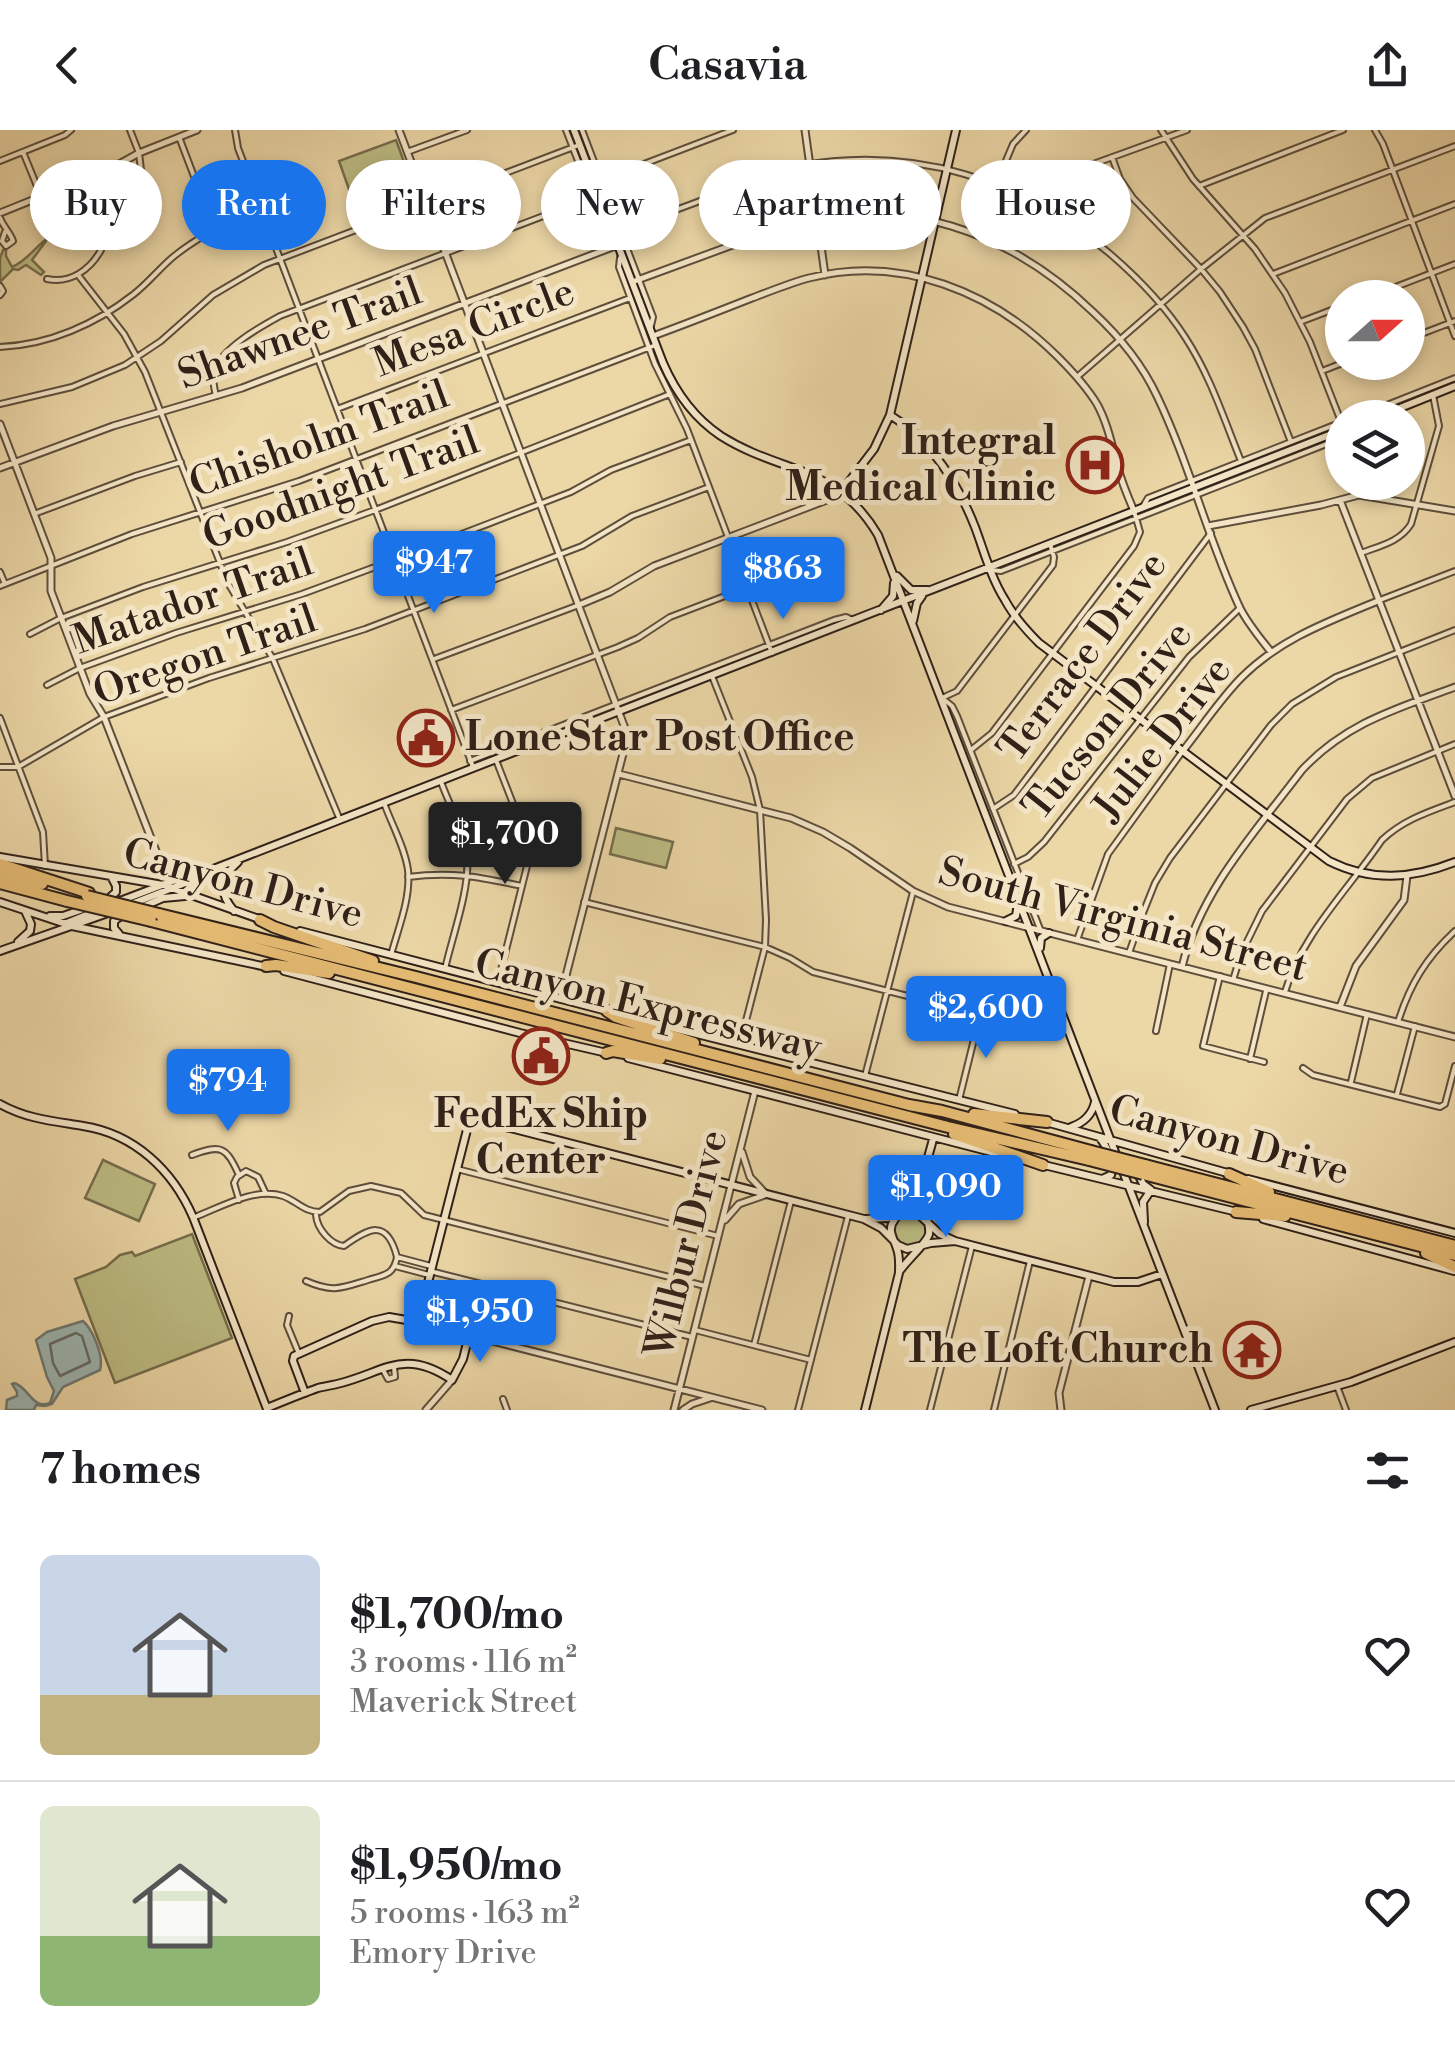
<!DOCTYPE html>
<meta charset="utf-8">
<style>
body{margin:0;font-family:"Libre Bodoni",serif;background:#f6f6f6;color:#202124;height:100vh;display:flex;flex-direction:column;font-size:38px;white-space:nowrap}
*{box-sizing:border-box;margin:0}
p{font-size:32px;color:#757577}
.icon{flex:none;width:55px;height:55px;fill:none;stroke:currentColor;stroke-width:2;stroke-linecap:round;stroke-linejoin:round}
.map{position:relative;height:1280px;overflow:hidden}
.side{display:flex;flex-direction:column;background:#fff;flex:1}
.side>*{flex:none}
.hud{position:absolute;left:30px;top:30px;width:1395px;height:90px;display:flex;gap:20px}
.needle{width:65px;rotate:69deg}
.controls{position:absolute;left:1325px;top:150px;display:grid;gap:20px}
.controls a{display:grid;place-items:center;width:100px;height:100px;border-radius:50%;background:#fff;box-shadow:0 5px 15px #0003;font-size:50px}
.price{position:absolute;translate:-50% -85px;padding:0 22px;border-radius:10px;background:#1a73e8;color:#fff;font-size:32px;line-height:65px;filter:drop-shadow(0 2px 5px #0008)}
.price::after{content:'';position:absolute;left:50%;top:60px;width:30px;height:22px;margin-left:-15px;background:inherit;clip-path:polygon(0 0,100% 0,50% 100%)}
.price.active{background:#222;color:#fff}
ul{padding:0;list-style:none}
li{display:flex;align-items:center;gap:30px;height:250px;padding:0 40px}
li+li{border-top:2px solid #e0e0e0}
li span{display:grid;place-items:center;flex:none;width:280px;height:200px;border-radius:15px;color:#555}
li>.icon{margin-inline-start:auto}
span .icon{width:120px;height:120px;fill:#fffc;stroke-width:1}
li b{font-size:42px}
h2{display:flex;justify-content:space-between;align-items:center;height:120px;padding:0 40px;font-size:42px}
.chip{padding:0 35px;border-radius:45px;background:#fff;box-shadow:0 5px 15px #0003;font-size:35px;line-height:90px}
.chip.active{background:#1a73e8;color:#fff}
header{display:flex;justify-content:space-between;align-items:center;height:130px;padding:0 40px;background:#fff;font-size:45px;font-weight:600}
.map>svg:first-child{display:block}
</style>
<header><svg class="icon" aria-label="back" viewBox="0 0 24 24"><path d="M15 5l-7 7 7 7"/></svg>Casavia<svg class="icon" aria-label="share" viewBox="0 0 24 24"><path d="M12 15V3M7 8l5-5 5 5M5 13v7h14v-7"/></svg></header>
<div class="map">
<svg width="1455" height="1280" viewBox="0 0 1455 1280">
<rect width="100%" height="100%" fill="#ecd7a7"/>
<filter id="stains"><feTurbulence type="fractalNoise" baseFrequency=".002" numOctaves="4"/><feColorMatrix values="0 0 0 0 .2 0 0 0 0 .09 0 0 0 0 .02 0 0 0 .5 -.17"/></filter>
<radialGradient id="worn" r=".72"><stop offset=".6" stop-color="#630" stop-opacity="0"/><stop offset="1" stop-color="#630" stop-opacity=".3"/></radialGradient>
<path fill="#bdbd84" stroke="#766e4e" stroke-width="2.5" d="M396,10L407,40L350,62L339,31Z
M49,107L32,130L44,142L41,145L26,135L18,140L13,139L0,152V128L3,120H6V126L12,137C27,131 36,116 49,107Z
M616,698L673,712L666,738L610,724Z
M103,1030L155,1054L139,1091L85,1068Z
M894 1100a16 16 0 1 1 32 0a16 16 0 1 1-32 0Z
M192,1104L232,1208L115,1253L75,1149L106,1137L120,1125L132,1122L135,1126Z"/>
<path fill="#9db7b3" stroke="#717b75" stroke-width="2.5" d="M83,1191C93,1200 104,1226 100,1240L63,1257L52,1274L45,1276L36,1275L34,1280H6L7,1270L17,1266V1262L12,1254L14,1253C29,1257 32,1280 50,1273L54,1261L47,1247L36,1210L47,1202Z"/>
<g fill="none" stroke-linecap="round" stroke-linejoin="round">
<path stroke="#666c66" stroke-width="2.5" d="M76,1203L82,1206L90,1232L60,1246L53,1233L50,1214Z"/>
<g stroke="#5e4e3c" stroke-width="8">
<path id="minor" d="M130,0L139,23L141,40L154,70L151,81L140,89L134,86L133,80L143,68L147,55
M235,0L238,18L473,637
M566,0L602,93L612,105
M582,0L653,187L650,200
M1161,0L1193,49L1255,119L1285,163L1310,212L1342,294
M1375,0L1383,14L1455,206
M179,7L214,99
M23,22L41,66
M407,22L467,0
M1112,27L1120,49L1133,68L1201,139L1220,162L1243,197L1255,219L1291,312
M0,31L65,5L71,0
M93,46C97,55 100,61 95,71H91L88,68L96,56V52
M997,52L1013,14L1026,0
M594,53L733,0
M1199,56L1343,0
M37,68L48,95L55,104
M1041,75L1051,56L1063,45L1187,0
M0,88C4,98 10,102 13,111L6,116L2,111L5,102
M620,100C651,89 682,78 713,66C741,55 769,42 799,36C914,15 1020,49 1109,123C1137,147 1165,176 1185,207C1210,245 1224,289 1241,331
M620,128L619,137L655,234L687,299L772,523
M1273,144L1455,74
M78,145L124,204L145,242L228,453L273,529L340,690
M47,149C70,154 90,140 101,120
M0,156L3,161L0,165
M1367,168L1455,134
M1300,192L1342,176
M1408,209L1455,191
M0,217C49,215 96,194 134,164C148,153 159,139 173,127C199,106 229,91 260,78
M1322,241L1345,232
M1077,247L1201,139L1265,88L1455,16
M216,266C214,257 212,249 215,240C222,218 260,197 280,186L596,66
M0,274L72,257L125,235L161,211L213,165L264,135L579,15
M337,279L630,168
M1354,288L1455,248
M1365,365L1367,352
M1142,378L1148,368L1342,292
M34,384L135,346L181,332
M1361,423C1379,416 1400,412 1411,394L1439,296L1433,265
M991,440L1001,441L1342,308
M0,442L5,454
M0,456L132,404L299,351L656,215
M1380,470L1455,441
M30,504L61,488L143,457L287,412L375,380L670,264
M434,529L579,475
M712,546L752,647L760,680L766,790L765,817L740,914
M47,555L80,538L176,503L302,464L394,430L571,362L611,340L691,310
M451,580L618,517L638,508L670,487L746,458
M0,588L43,702L45,736
M971,620L992,603L1134,416L1140,402L1134,381
M496,630L531,720L498,852
M470,631L834,490L846,487L853,490
M0,637H18L104,587L209,548L365,499L582,416L632,386L709,357
M441,652C450,676 464,702 467,728C470,759 452,807 445,839
M384,673C392,695 405,718 408,740C411,768 398,799 391,825
M993,679L1014,665L1211,403
M1014,734L1028,727L1044,712L1189,527L1240,478
M408,747C452,741 479,747 522,756
M584,772L765,817L790,828L813,842L1006,891H1032L1060,883
M1040,799L957,586L952,576L942,568L957,561L1053,435L1054,427L1050,414
M1077,810L1108,724L1182,622
M1129,823L1143,783L1155,753L1170,728L1271,595L1292,574L1336,547L1455,500
M1220,846L1203,916L1264,932
M1233,850L1241,824L1262,781L1347,669L1372,648L1455,614
M1285,862C1302,804 1348,760 1382,710C1403,690 1428,682 1455,672
M1398,892C1410,854 1426,828 1455,801
M1156,901L1170,834
M1250,929L1266,861
M1303,938L1313,945L1440,977L1445,974L1455,936
M865,946L913,762
M1351,952L1367,884
M1397,964L1415,896
M959,970L980,885
M192,1025C222,1014 226,1017 239,1045
M457,1039L718,1106
M239,1070L234,1053L237,1047L246,1041L258,1047L266,1064
M316,1085C317,1099 331,1115 344,1116C369,1098 387,1088 397,1127
M195,1087C221,1077 255,1057 283,1066C297,1071 304,1082 320,1082L349,1061L371,1056L401,1063L424,1085L705,1156
M397,1127L431,1136
M395,1136L429,1145
M430,1141L692,1207
M306,1151C333,1163 342,1158 368,1150C384,1145 394,1145 397,1127
M289,1186L287,1195L299,1224
M695,1200L811,1230
M754,1215L791,1071
M382,1238L388,1249L395,1247L394,1237
M1337,1256L1346,1280
M503,1269L507,1280
M798,1280L848,1086
M930,1280L972,1116
M994,1280L1030,1131"/>
</g>
<g stroke="#5e4e3c" stroke-width="9">
<path id="tertiary" d="M399,0L626,601L625,616L560,869
M805,0L825,145
M0,83L112,38L139,23L197,0
M632,152L787,95C901,62 1010,102 1093,182C1119,206 1142,234 1157,266C1190,335 1208,410 1240,478C1248,494 1260,508 1271,522
M653,206C686,194 719,181 752,168C771,161 790,153 809,148C901,124 993,162 1058,227C1072,241 1086,256 1097,274C1108,294 1112,316 1118,338C1122,353 1128,367 1134,381
M0,294L51,428V461L90,564L104,587L168,752
M0,338L113,296L242,258L618,115
M1340,370L1455,666
M1208,396L1321,375L1359,365L1455,381
M579,475L610,462L654,436L832,368L841,362
M1182,622C1202,597 1220,569 1242,547C1281,508 1330,491 1380,470
M619,644L791,688L823,702L850,718L913,761L948,777L1455,907
M1182,837C1200,761 1256,701 1302,640C1346,593 1396,579 1455,557
M1340,877L1356,836L1404,770L1407,746
M742,1022L750,1047L765,1063
M725,1090L739,1074L765,1065
M469,1205L762,1280
M426,1280L452,1250
M674,1280L755,961
M683,1280L692,1274L710,1268
M1061,1280L1059,1263L1089,1146"/>
</g>
<g stroke="#2f2018" stroke-width="10">
<path id="secondary" d="M574,0L663,233C676,263 694,288 721,306C781,344 836,334 878,405L1117,1027
M890,285C931,310 958,354 975,397C984,421 991,448 1005,470C1014,487 1026,500 1039,513L1329,731C1371,752 1412,749 1455,732
M1375,288L1455,256
M841,362L874,319L890,285L956,0
M897,446L911,460H928
M881,480L893,466L894,453
M913,491L917,473L922,466
M0,727L163,755L259,789
M107,770L116,762V756L112,748
M120,771L191,744L202,743
M0,772L72,796L267,837
M129,775L193,750L203,743L1342,300
M140,778L163,768L185,766
M234,781C218,762 220,748 238,732
M50,786H63L86,778
M1006,791L1016,786L1018,773
M64,794L99,780
M300,801L607,881
M119,804L114,798V791L124,784
M18,812L30,801L31,794L25,781
M1040,818L1041,808L1049,803
M0,821L108,783
M284,841L520,903L607,923
M629,887L1015,984
M628,928L999,1024
M0,974C27,989 53,991 83,996C135,1004 173,1041 193,1087L267,1279
M444,981L864,1089L881,1098L898,1115L907,1119L931,1113L955,1111
M1046,992L1231,1044
M1071,997C1083,993 1092,985 1095,972
M1099,1007C1107,1016 1115,1034 1111,1045L1102,1049
M1040,1034L1237,1082
M1122,1039L1215,1280
M1137,1042L1143,1054L1151,1060L1143,1072L1144,1092
M1248,1049L1455,1103
M865,1089L888,1088L906,1081L916,1082L940,1104L955,1111L1114,1152H1138L1162,1144
M1263,1089L1454,1141
M899,1142C906,1131 927,1113 929,1104C931,1092 921,1078 921,1064C921,1046 929,1026 933,1009
M418,1192L470,988
M267,1278C284,1271 301,1264 318,1258C326,1256 334,1255 341,1253C386,1241 405,1218 452,1250L463,1229L469,1205L418,1192L389,1187L372,1191L294,1226L293,1231L305,1263
M865,1280L899,1143C899,1135 900,1127 897,1119C894,1108 886,1100 895,1089C903,1077 913,1073 921,1058
M1251,1280L1351,1252L1455,1212"/>
</g>
<g stroke="#2f2018" stroke-width="14">
<path id="motorway" d="M0,734L89,763
M0,744L42,754
M0,753L67,771
M159,784L416,847L909,975L942,981L1091,1021
M260,790L274,797L373,831
M151,791L948,997L1089,1030
M266,836L276,835L329,843
M607,881L616,887L694,913
M606,923L613,921L660,929
M974,984L1047,992
M954,1004L1043,1035
M1145,1035L1455,1116
M1143,1044L1455,1125
M1229,1044L1269,1062
M1236,1082L1285,1086
M1426,1123L1455,1137"/>
</g>
<use href="#minor" stroke="#f3e5c6" stroke-width="4"/>
<use href="#tertiary" stroke="#f3e5c6" stroke-width="5"/>
<use href="#secondary" stroke="#f3e5c6" stroke-width="6"/>
<use href="#motorway" stroke="#e6bc74" stroke-width="10"/>
<g stroke="#2f2018" stroke-width="14" stroke-linecap="butt">
<path id="motorway-bridge" d="M87,766L159,784
M67,771L151,791
M1091,1021L1145,1035
M1089,1030L1143,1044"/>
</g>
<use href="#motorway-bridge" stroke="#e6bc74" stroke-width="10"/>
</g>
<defs>
<g id="hospital-ring" transform="scale(2.875)"><circle r="9.5" fill="#f3e5c6" stroke="#8f2418" stroke-width="1.5"/><path d="M-5-5h3v3.5h4V-5h3V5h-3V1.5h-4V5h-3Z" fill="#8f2418"/></g>
<g id="civic-ring" transform="scale(2.875)"><circle r="9.5" fill="#f3e5c6" stroke="#8f2418" stroke-width="1.5"/><path d="M-.6-6.5H3V-4.5H.6V-3L4-1V1h2V6H-6V1h2V-1L-.6-3ZM-1.2 2.5V6h2.4V2.5Z" fill="#8f2418"/></g>
<g id="temple-ring" transform="scale(2.875)"><circle r="9.5" fill="#f3e5c6" stroke="#8f2418" stroke-width="1.5"/><path d="M0-6L5-2H3V0L6.5 2.5H4V6H1.5V3h-3V6H-4V2.5H-6.5L-3 0V-2H-5Z" fill="#8f2418"/></g>
</defs>
<g fill-rule="evenodd">
<use href="#hospital-ring" x="1095" y="335"/>
<use href="#civic-ring" x="426" y="608"/>
<use href="#civic-ring" x="541" y="926"/>
<use href="#temple-ring" x="1252" y="1220"/>
</g>
<g text-anchor="middle" dominant-baseline="central" stroke-width="10" stroke-linejoin="round" paint-order="stroke">
<g font-size="40" fill="#2f2018" stroke="#f3e5c6">
<text transform="translate(474 198) rotate(-21)">Mesa Circle</text>
<text transform="translate(300 204) rotate(-20)">Shawnee Trail</text>
<text transform="translate(319 310) rotate(-20)">Chisholm Trail</text>
<text transform="translate(341 359) rotate(-20)">Goodnight Trail</text>
<text transform="translate(193 472) rotate(-19)">Matador Trail</text>
<text transform="translate(205 526) rotate(-19)">Oregon Trail</text>
<text transform="translate(1083 527) rotate(-53)">Terrace Drive</text>
<text transform="translate(1108 591) rotate(-51)">Tucson Drive</text>
<text transform="translate(1163 609) rotate(-52)">Julie Drive</text>
<text transform="translate(243 754) rotate(15)">Canyon Drive</text>
<text transform="translate(1123 790) rotate(15)">South Virginia Street</text>
<text transform="translate(648 876) rotate(14)">Canyon Expressway</text>
<text transform="translate(1229 1011) rotate(15)">Canyon Drive</text>
<text transform="translate(687 1114) rotate(-76)">Wilbur Drive</text>
</g>
<g font-size="40" font-weight="bold" fill="#2f2018" stroke="#f3e5c6" text-anchor="end">
<text x="1056" y="312">Integral<tspan x="1056" dy="46">Medical Clinic</tspan></text>
<text x="465" y="608" text-anchor="start">Lone Star Post Office</text>
<text x="541" y="985" text-anchor="middle">FedEx Ship<tspan x="541" dy="46">Center</tspan></text>
<text x="1213" y="1220">The Loft Church</text>
</g>
</g>
<rect width="100%" height="100%" filter="url(#stains)"/>
<rect width="100%" height="100%" fill="url(#worn)"/>
</svg>
<div class="controls">
<a><svg class="needle" viewBox="-14 -14 28 28"><path d="M0-13l5 13h-10z" fill="#e53935"/><path d="M0 13l5-13h-10z" fill="#757577"/></svg></a>
<a><svg class="icon" aria-label="layers" viewBox="0 0 24 24"><path d="M12 4l9 5-9 5-9-5zM3 14l9 5 9-5"/></svg></a>
</div>
<b class="price" style="left:434px;top:486px">$947</b>
<b class="price" style="left:783px;top:492px">$863</b>
<b class="price active" style="left:505px;top:757px">$1,700</b>
<b class="price" style="left:986px;top:931px">$2,600</b>
<b class="price" style="left:228px;top:1004px">$794</b>
<b class="price" style="left:946px;top:1110px">$1,090</b>
<b class="price" style="left:480px;top:1235px">$1,950</b>
<div class="hud">
<a class="chip">Buy</a>
<a class="chip active">Rent</a>
<a class="chip">Filters</a>
<a class="chip">New</a>
<a class="chip">Apartment</a>
<a class="chip">House</a>
</div>
</div>
<section class="side">
<h2>7 homes<svg class="icon" aria-label="filters" viewBox="0 0 24 24"><path d="M4 7h16M4 17h16"/><circle cx="9" cy="7" r="2"/><circle cx="15" cy="17" r="2"/></svg></h2>
<ul>
<li><span style="background:linear-gradient(#c9d6e8 70%,#c2b280 0)"><svg class="icon" aria-label="home" viewBox="0 0 24 24"><path d="M3 11l9-7 9 7M6 9v11h12V9"/></svg></span><div><b>$1,700/mo</b><p>3 rooms · 116 m²</p><p>Maverick Street</p></div><svg class="icon" aria-label="heart" viewBox="0 0 24 24"><path d="M12 20l-8-8c-3-5 5-10 8-4 3-6 11-1 8 4z"/></svg></li>
<li><span style="background:linear-gradient(#dfe7d0 65%,#8fb573 0)"><svg class="icon" aria-label="home" viewBox="0 0 24 24"><path d="M3 11l9-7 9 7M6 9v11h12V9"/></svg></span><div><b>$1,950/mo</b><p>5 rooms · 163 m²</p><p>Emory Drive</p></div><svg class="icon" aria-label="heart" viewBox="0 0 24 24"><path d="M12 20l-8-8c-3-5 5-10 8-4 3-6 11-1 8 4z"/></svg></li>
</ul>
</section>
